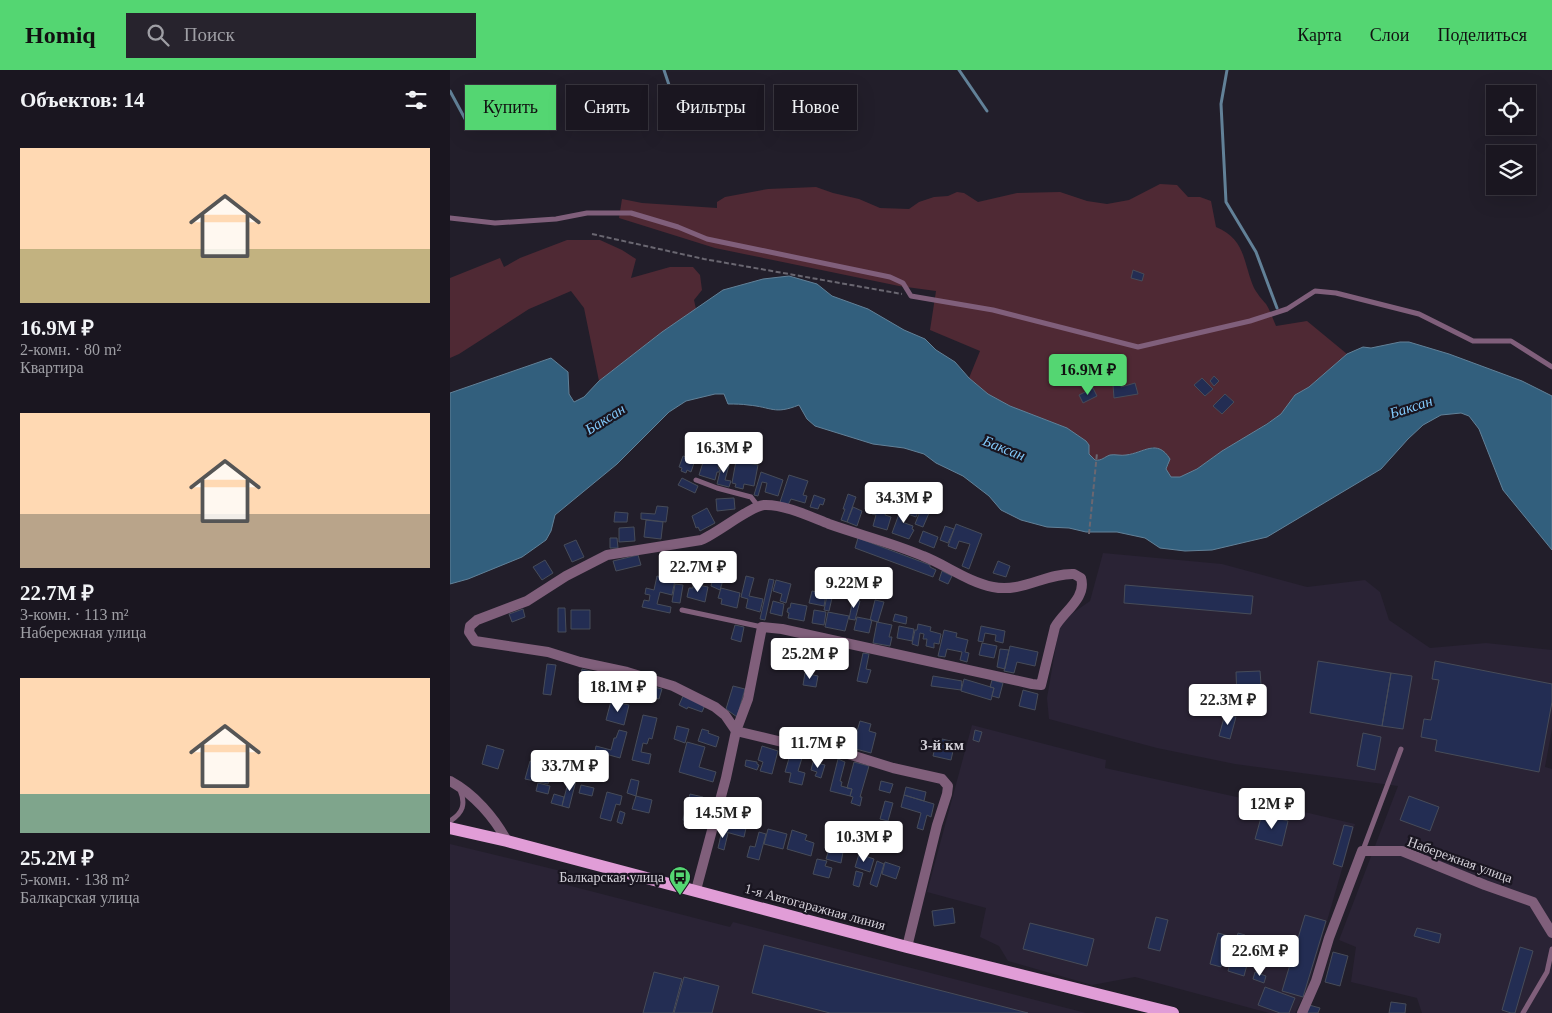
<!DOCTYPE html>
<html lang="ru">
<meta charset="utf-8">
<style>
body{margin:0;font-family:Georgia,serif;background:#27232d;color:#f1f3f6;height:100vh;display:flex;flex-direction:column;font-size:19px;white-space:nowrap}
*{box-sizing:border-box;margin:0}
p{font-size:16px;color:#9f9fa5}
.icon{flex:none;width:28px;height:28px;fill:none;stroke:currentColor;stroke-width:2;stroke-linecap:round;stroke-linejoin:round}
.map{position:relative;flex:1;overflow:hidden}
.side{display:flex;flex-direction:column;background:#1a1620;width:450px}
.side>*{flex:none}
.guide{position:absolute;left:15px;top:15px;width:475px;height:45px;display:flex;gap:10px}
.tools{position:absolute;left:1036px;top:15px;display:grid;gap:10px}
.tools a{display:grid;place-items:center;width:50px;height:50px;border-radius:0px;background:#1a1620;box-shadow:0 5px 20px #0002,0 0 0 1px #38353e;font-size:25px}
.price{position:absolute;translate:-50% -42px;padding:0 11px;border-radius:5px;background:#fff;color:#222;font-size:16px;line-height:32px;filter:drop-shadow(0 1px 2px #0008)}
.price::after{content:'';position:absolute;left:50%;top:30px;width:15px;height:11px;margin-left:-8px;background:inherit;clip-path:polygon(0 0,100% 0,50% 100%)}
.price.current{background:#54d672;color:#111}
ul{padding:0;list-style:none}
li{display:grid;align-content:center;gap:10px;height:265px;padding:0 20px}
li span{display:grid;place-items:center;height:155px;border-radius:0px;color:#555}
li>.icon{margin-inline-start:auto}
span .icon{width:90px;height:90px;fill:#fffc;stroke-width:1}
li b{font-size:21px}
h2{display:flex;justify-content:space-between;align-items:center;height:60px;padding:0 20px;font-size:21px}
.pill{padding:0 18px;border-radius:0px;background:#1a1620;box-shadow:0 5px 20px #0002,0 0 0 1px #38353e;font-size:18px;line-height:45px}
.pill.current{background:#54d672;color:#111}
header{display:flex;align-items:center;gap:30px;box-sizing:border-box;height:70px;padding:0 25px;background:#54d672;color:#111}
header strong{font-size:24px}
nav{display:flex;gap:28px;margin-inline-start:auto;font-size:18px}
.search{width:350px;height:45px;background:#27232d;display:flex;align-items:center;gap:12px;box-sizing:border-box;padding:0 18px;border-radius:0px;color:#9f9fa5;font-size:19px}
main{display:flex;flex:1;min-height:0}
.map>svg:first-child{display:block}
</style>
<header>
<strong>Homiq</strong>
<div class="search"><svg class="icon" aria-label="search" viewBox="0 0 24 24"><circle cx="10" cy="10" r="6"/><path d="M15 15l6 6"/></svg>Поиск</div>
<nav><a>Карта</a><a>Слои</a><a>Поделиться</a></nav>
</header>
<main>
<section class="side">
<h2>Объектов: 14<svg class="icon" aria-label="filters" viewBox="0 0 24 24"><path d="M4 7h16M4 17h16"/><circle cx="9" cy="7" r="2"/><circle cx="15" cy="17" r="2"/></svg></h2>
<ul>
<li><span style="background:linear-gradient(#ffd9b3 65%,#c2b280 0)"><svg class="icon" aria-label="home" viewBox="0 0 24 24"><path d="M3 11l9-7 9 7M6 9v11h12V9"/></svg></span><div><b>16.9M ₽</b><p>2-комн. · 80 m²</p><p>Квартира</p></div></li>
<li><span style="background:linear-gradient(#ffd9b3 65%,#b9a48a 0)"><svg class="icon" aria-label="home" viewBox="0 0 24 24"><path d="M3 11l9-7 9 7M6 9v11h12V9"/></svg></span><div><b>22.7M ₽</b><p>3-комн. · 113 m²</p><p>Набережная улица</p></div></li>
<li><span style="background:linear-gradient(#ffd9b3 75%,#7fa58c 0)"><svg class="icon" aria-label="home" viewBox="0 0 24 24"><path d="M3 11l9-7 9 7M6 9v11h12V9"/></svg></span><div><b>25.2M ₽</b><p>5-комн. · 138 m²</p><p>Балкарская улица</p></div></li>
</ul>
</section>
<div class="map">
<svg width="1102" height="943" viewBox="0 0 1102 943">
<rect width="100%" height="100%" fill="#221e2a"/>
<path fill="#2a2335" d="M653,483L772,494L857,517L915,510L930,522L939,550L980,578L1036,573L1102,580V659L1095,697L1102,699V943H972L967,928L901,912L906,877L889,870L948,716L785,694L707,678L599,649L597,628L610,552L640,531Z
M522,655L656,690L655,698L805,731L812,738L824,736L846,740L905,754L858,917L845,943H819L685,907L642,915L558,891L549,876L530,867L536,838L477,822Z
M0,774L115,802L113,814L280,857L283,852L636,943H0Z"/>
<path fill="#4f2934" d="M710,114L727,115L738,127H750L761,131L766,157C796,169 793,193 804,218C808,225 811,228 816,234C820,240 823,249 826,256L857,251L897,284L859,317L845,325L831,344L799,365L772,381L747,399L730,407H721L716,399L719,394L703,377L676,386L659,385L650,391L645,390L639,384V375L617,358L560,336L538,324L519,308L530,281L480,260L486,221L449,216L265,178L169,148L172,129L192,133L267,138V132L275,127L318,119L366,117L383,123L409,129L430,138L459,139L469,132L484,127L498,126L507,122L514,123L528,132L567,123L610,122L637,131L657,134L679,130Z
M117,170H150L172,180L186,189L181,208L220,197H243L250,205L252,220L244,230L246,239L212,262L149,311L134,238L121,221L79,239L9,284L0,288V208L50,188L54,197L70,188Z"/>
<path fill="#325f7d" stroke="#628198" d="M339,206L367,214L382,226L418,239L454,260L475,269L486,280L505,292L519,308L538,324L560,336L617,358L636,371L639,375V384L645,390C652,391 654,387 660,385C665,384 671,386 676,385C694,383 707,368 720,389L716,399L721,407H730L747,399L772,381L817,354L831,344L845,325L859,317L897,284L913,277L921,278L950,272H959L999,284L1072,311L1102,326V480L1053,420L1029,359L1019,346L1011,343L991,345L973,355L958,369L931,399L817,467L762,480L735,481L710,478L695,468L667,462H636L619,458L597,457L571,450L551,440L539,426L513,406L486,393L474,384L454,378L423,374L365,356L357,349L349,335C324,345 322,337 298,335C292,334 285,334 278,334L274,324H265L236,331L219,342L167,394L105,445L101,461L96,470L72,487L18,509L0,514V323L101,288L118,302L119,324L124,332L134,327L149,311L212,262L273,220L313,209Z"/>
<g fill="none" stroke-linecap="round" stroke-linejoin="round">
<path stroke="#628198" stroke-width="3" d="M214,0L233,57
M509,0L537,41
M777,0L771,34L776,132L806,182L827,238
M0,21L20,58"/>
</g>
<path fill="#232d53" stroke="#474c59" d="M683,200L694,204L692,211L681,208Z
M666,298L673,299L671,317L685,313L688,324L664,328L663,315Z
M764,306L769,311L764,316L760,311Z
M752,308L763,319L755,326L744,315Z
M643,318L647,326L633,333L629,325Z
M775,324L784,332L772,344L763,336Z
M233,386L245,390L241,402L237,400L236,403L231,401L232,398L229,397Z
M254,389L270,393L268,398L270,399L269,402H267L265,410L249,405Z
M273,389L280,391L275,410L281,411L279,417L267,414Z
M286,391L308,395L304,416L294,414L293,419L285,417L286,414L282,413Z
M311,402L333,410L328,426L315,422L317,413L312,412L308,426L304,425Z
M339,405L358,411L353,425L357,426L355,433L341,429L338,435L330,432Z
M232,408L248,416L245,423L228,415Z
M398,424L406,427L397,452L391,450L395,439H393Z
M429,424L441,428L435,445L441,447L437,460L423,456L426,445L422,444Z
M364,425L375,429L373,435L370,434L368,439L360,437Z
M284,428L285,439L267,441L266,429Z
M207,436L218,437L216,452L191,449V443L205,444Z
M452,436L468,442L466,447L455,443L452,452L463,456L462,459L464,460L459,469L442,463Z
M403,437L412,441L407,456L397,452Z
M257,438L265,453L250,461L248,457L246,458L242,446Z
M471,439L479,443L473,457L465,454Z
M165,442L178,443L177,452H164Z
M196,450L213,452L211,469L194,467Z
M506,454L532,464L519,499L512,496L520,474L509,471L506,479L498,476Z
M495,456L504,459L498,473L490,470Z
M184,457L185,471L169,472V458Z
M473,461L488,467L484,478L469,472Z
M160,468H167L168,478H160Z
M408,468L480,495V497L486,500L483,507L405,478Z
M126,470L134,487L122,492L114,475Z
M188,485L191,495L166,501L163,491Z
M95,490L103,503L92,510L83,497Z
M548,491L560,496L556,507L543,503Z
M492,501L502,506L498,514L489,510Z
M207,506L225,510L222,525L210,522L207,534L221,537L220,543L192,537L194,530L199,531L200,525L195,524L196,518L204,520Z
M296,506L304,508L299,526L313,529L310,542L296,538L298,529L291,527Z
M263,508L273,510L270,520L261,516Z
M319,509L324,510L315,550L310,549Z
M326,510L341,514L336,533L330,531L332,524L323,521Z
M225,514L233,515L230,533L222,532Z
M243,514L258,517L255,532L237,527L239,518H243Z
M675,515L803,526L801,544L674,533Z
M271,518L290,523L287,538L271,534L272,529L268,528Z
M362,521L376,524L374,536L359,533Z
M377,526L382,528L379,541L374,540Z
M403,529L410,531L405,550L399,549Z
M425,530L434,532L428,552L420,550Z
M323,531L334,534L332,546L320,543Z
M341,533L357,536L354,551L338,548L339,543L337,542L338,538H340Z
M108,538H115L116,562H108Z
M73,539L75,547L62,552L59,544Z
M121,540H140V559H121Z
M364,540L376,542L374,555L362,553Z
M378,542L399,546L395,561L375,557Z
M445,544L457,547L456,554L443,551Z
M407,547L422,550L419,563L404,560Z
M427,552L442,555L439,567H442L440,576L423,573Z
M468,554L481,557L480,561L491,564L489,574L484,573V578L476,576L477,569H473L474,564L470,563L468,576L462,574L465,560H467Z
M285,555L294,557L291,572L281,569Z
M449,556L464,559L462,571L447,568Z
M531,556L555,561L553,573L545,571L546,565L535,563L533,572L528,571Z
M494,560L507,563L506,567L518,570L515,582L519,583L517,592L510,590L512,582L497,579L495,587L488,586Z
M532,573L547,576L544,588L529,585Z
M560,576L588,582L585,596L567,592L564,603L554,601Z
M550,579L559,580L555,599L547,597Z
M413,583L419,584L416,599L421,600L417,613L407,611Z
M868,591L941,603L932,656L860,643Z
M985,591L1102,614V632L1089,702L985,681L987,670L971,667L974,649L981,650L989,610L982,609Z
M97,594L106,595L101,625L93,624Z
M132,599L145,602L143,615L129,613Z
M810,601L812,627L787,628L786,602Z
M355,603L368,606L366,617L353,615Z
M941,603L962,606L953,659L932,656Z
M483,606L512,611L511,620L481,616Z
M514,609L544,618L541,630L511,621Z
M542,610L553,613L549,628L542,626L544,618L540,617Z
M196,615L212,619L209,629L193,624Z
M283,616L295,619L287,647L276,639Z
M573,620L588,624L585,640L569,636Z
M233,626L255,635L252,642L238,637L237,639L229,635Z
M161,631L179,635L174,655L156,650Z
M775,644L786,647L780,669L769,666Z
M193,645L207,648L202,669L199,668L197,674L193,673L191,682L201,684L199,694L182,690Z
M410,651L421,654L419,661L426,663L421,683L402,678Z
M227,656L239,659L235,673L224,669Z
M252,659L259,661L258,663L269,667L266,677L248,671Z
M169,660L177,662L170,688L145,681L146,676L161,680L164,668H166Z
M525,660L532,662L529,672L523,670Z
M913,663L931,667L925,700L907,696Z
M492,669L505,672L501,690L483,686L486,673L491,674Z
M237,672L255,677L249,697L266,702L263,712L229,702Z
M37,675L54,680L48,699L32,694Z
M312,676L328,681L322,704L310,701L313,692L308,690Z
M340,685L352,688L348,701L355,703L352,715L339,712L341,703L335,702Z
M388,689L395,692L390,711L392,712L391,716L402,719L400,726L380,721Z
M296,690L307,692V694L309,695L307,700L295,696Z
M80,691L89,694L88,699L101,702L98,714L75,709Z
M363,692L375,695L371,708L365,706L367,702L361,700Z
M404,692L419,696L410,727H412L410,736L401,733L403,727L400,726L402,719L397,718Z
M120,705L127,707L119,738L112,736Z
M181,709L189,711L186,726L177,723Z
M431,711L443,714L440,723L429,720Z
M88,713L100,716L98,724L86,721Z
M131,715L144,718L142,726L129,723Z
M456,717L476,722L474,731L454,725Z
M157,722L172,726L170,735L166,734L161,751L150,748Z
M104,724L114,727L112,736L101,733Z
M240,724L253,727L251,734L238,731Z
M454,725L484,734L481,747L477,745L473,760L467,758L471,743L451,737Z
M186,726L202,730L199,743L182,739Z
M959,726L989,737L980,761L950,750Z
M435,731L443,733L438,751L430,749Z
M236,738L249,742L246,753L233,750Z
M170,741L175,743L172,754L167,752Z
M812,744L838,751L832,776L805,769Z
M279,750L297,754L294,767L276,762Z
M894,755L903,757L892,797L883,794Z
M273,756L277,757L276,762L278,763L274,780L268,778Z
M318,759L337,764L333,779L314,774Z
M342,760L357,765L355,770L364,773L361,786L337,779Z
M309,762L316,764L309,790L297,787L300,776L305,777Z
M379,779L393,782L391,793L376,789Z
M409,784L424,789L420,802L405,797Z
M367,789L377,791L375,796L382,798L379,808L363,804Z
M427,791L434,794L427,817L420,814Z
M435,792L450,797L446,809L432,804Z
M406,801L413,803L409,817L403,815Z
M503,838L505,853L484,856L482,841Z
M855,845L876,851L853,927L832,921Z
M706,847L718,850L710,881L698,878Z
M580,853L644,869L637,896L573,879Z
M967,858L991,864L989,873L964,866Z
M768,863L779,866L771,897L760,894Z
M788,863L795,865L792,878L801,880L794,906L778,901Z
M314,875L578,943H380L302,923Z
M1070,877L1083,881L1065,943H1061L1052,940Z
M883,882L898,886L890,916L875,912Z
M204,902L232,909L223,943H193Z
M805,902L816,906L814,913L803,909Z
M234,907L269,916L262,943H224Z
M815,917L845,928L839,943H830L808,935Z
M941,932L956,934L955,943H939Z
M859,935L870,938L868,943H857Z"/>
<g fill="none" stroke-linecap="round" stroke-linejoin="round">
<path stroke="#6a6771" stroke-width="2" stroke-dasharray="5 2.5" stroke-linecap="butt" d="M142,164L254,189L452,224
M639,464L647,383"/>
<path stroke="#805f7b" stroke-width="5" d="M0,148L45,153L106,149L137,143H181L228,157L257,169L440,207L453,213L461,226L543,240L688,277L800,251L837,239L865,221L886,223L969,244L1023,271H1061L1102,297
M246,410L267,418L301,427L308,436
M232,540L312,557
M0,751C13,743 16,734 10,720
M913,780L951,679
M1073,943L1097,902L1102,879"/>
<path stroke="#805f7b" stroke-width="10" d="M0,711C24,724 44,747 57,771
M246,820L276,708L286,661L298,629L312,557L332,559L582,614L591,615L605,557C613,542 637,528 631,508L624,504C596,503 572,523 543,517C518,512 496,495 473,486C443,473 410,465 379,454C361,447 334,434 314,435C299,437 268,463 251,470L157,485L116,506L77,531L27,550L20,556L19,562L25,571L98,582L130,592L177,602L223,616L265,637L275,645L286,661L357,678L398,684L443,698L492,709L498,716L497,724L487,755L457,877
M852,943L866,911L879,868L912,781H952L1035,815L1083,832L1102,863"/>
<path stroke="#e19dd7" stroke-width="12" d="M0,758L57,771L457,877L723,943"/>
</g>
<defs>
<g id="bus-pin" transform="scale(1.125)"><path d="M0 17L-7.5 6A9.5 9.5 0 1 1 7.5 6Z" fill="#54d672" stroke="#191520"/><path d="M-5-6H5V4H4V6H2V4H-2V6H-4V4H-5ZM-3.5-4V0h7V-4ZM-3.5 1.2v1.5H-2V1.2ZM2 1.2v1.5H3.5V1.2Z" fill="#111"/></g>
</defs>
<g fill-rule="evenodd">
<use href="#bus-pin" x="230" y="807"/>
</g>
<g text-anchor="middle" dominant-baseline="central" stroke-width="4.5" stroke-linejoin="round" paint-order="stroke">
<g font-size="14" fill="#d3d0d8" stroke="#191520">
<text transform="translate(1010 790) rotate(20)">Набережная улица</text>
<text transform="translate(365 837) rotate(15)">1-я Автогаражная линия</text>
</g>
<g font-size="14" fill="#d3d0d8" stroke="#191520" text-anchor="end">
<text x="214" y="807">Балкарская улица</text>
</g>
<g font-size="15" font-style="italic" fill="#82c9fa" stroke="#191520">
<text transform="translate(961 337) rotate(-18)">Баксан</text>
<text transform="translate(155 349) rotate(-32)">Баксан</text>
<text transform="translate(554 378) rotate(22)">Баксан</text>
</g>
<g font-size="15" font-weight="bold" fill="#d3d0d8" stroke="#191520">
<text x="492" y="675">3-й км</text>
</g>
</g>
</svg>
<div class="tools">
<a><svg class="icon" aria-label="locate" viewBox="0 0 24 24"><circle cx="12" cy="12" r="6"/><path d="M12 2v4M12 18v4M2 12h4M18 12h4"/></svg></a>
<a><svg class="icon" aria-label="layers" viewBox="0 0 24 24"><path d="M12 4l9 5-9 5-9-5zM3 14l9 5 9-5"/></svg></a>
</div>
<b class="price current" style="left:638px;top:326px">16.9M ₽</b>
<b class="price" style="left:274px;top:404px">16.3M ₽</b>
<b class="price" style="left:454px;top:454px">34.3M ₽</b>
<b class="price" style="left:248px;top:523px">22.7M ₽</b>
<b class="price" style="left:404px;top:539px">9.22M ₽</b>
<b class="price" style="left:360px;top:610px">25.2M ₽</b>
<b class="price" style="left:168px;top:643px">18.1M ₽</b>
<b class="price" style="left:778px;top:656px">22.3M ₽</b>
<b class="price" style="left:368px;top:699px">11.7M ₽</b>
<b class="price" style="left:120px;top:722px">33.7M ₽</b>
<b class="price" style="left:822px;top:760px">12M ₽</b>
<b class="price" style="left:273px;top:769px">14.5M ₽</b>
<b class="price" style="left:414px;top:793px">10.3M ₽</b>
<b class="price" style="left:810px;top:907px">22.6M ₽</b>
<div class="guide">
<a class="pill current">Купить</a>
<a class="pill">Снять</a>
<a class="pill">Фильтры</a>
<a class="pill">Новое</a>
</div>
</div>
</main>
